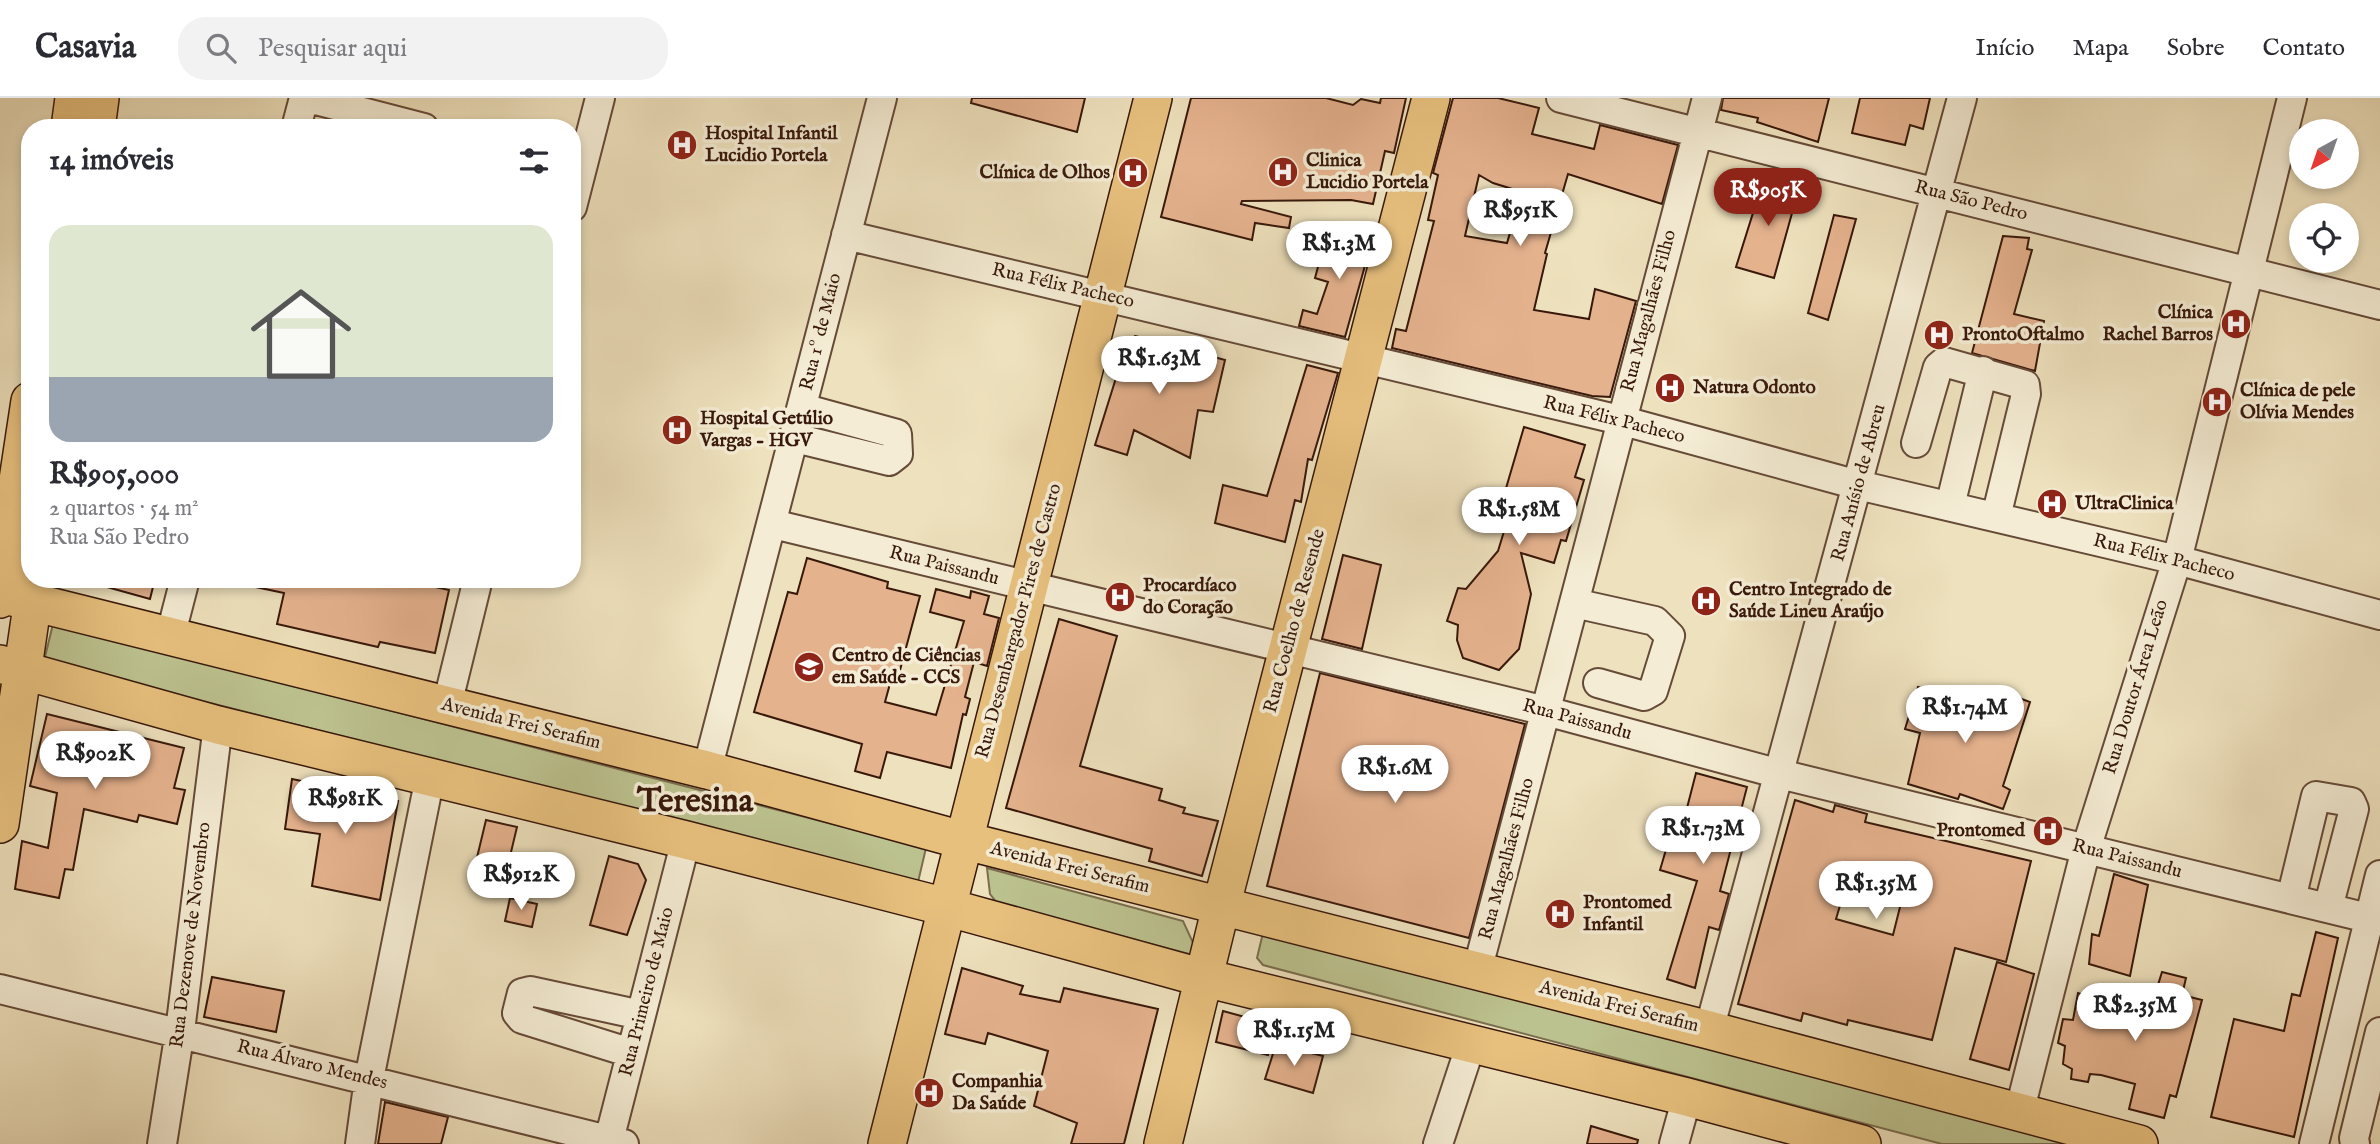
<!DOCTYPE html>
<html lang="pt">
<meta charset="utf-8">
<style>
body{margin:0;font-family:"IM FELL English",serif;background:#f2f2f3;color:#2b2b33;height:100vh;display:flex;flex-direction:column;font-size:26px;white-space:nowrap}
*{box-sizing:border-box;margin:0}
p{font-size:23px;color:#7c7c81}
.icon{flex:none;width:38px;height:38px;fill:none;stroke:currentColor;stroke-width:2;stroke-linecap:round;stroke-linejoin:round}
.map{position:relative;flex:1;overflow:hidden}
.sheet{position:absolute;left:21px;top:21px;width:560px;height:469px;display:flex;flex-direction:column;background:#fff;border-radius:28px;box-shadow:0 4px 10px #0003}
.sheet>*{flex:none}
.needle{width:46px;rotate:220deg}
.controls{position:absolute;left:2289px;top:21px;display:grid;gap:14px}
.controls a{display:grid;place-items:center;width:70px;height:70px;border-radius:50%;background:#fff;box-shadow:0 4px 10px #0003;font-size:35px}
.price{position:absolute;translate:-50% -60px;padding:0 16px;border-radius:24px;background:#fff;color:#222;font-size:23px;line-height:46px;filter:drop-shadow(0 2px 4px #0008)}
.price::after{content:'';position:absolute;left:50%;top:42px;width:21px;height:16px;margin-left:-10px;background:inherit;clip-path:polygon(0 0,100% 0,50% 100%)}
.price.on{background:#8f2418;color:#fff}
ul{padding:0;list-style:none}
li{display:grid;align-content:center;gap:14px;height:371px;padding:0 28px}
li+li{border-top:2px solid #e1e1e2}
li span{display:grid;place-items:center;height:217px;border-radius:21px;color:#555}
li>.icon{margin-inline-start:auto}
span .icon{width:126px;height:126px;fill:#fffc;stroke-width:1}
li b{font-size:30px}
h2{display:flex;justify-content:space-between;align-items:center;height:84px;padding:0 28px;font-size:30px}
header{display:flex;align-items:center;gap:42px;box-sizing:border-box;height:98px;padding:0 35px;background:#fff;border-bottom:2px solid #e1e1e2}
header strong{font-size:33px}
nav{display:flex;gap:38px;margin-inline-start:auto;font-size:24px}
.search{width:490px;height:63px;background:#f2f2f3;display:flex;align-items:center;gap:18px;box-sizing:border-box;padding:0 24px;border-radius:28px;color:#7c7c81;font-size:26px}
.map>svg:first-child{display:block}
</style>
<header>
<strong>Casavia</strong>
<div class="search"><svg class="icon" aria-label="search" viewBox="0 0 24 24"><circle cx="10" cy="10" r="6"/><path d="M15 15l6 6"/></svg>Pesquisar aqui</div>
<nav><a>Início</a><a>Mapa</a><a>Sobre</a><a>Contato</a></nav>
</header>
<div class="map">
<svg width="2380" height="1046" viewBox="0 0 2380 1046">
<rect width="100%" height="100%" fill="#eee1bd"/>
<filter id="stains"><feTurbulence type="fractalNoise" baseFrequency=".00286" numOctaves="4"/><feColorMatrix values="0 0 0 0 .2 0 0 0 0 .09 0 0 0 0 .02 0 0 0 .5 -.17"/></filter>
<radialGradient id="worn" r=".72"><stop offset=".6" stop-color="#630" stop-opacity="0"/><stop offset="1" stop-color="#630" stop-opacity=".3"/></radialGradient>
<path fill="#bcc28f" stroke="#7a6d4d" stroke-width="2" d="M53,526L926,750L918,784L44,563Z
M987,770L1183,823L1195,849L1193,857L998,806L990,796Z
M1263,835L2101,1046H1942L1263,867L1257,860Z"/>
<path fill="#e5b28e" stroke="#38180b" stroke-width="2" fill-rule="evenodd" d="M972,0H1085L1077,34L971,5Z
M1191,0H1326L1353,7L1361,1L1380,5L1381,0H1406L1394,55L1385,53L1373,106L1351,102L1242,103L1241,106L1291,119L1289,130L1255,125L1252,142L1161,119Z
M1453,0H1498L1539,10L1532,36L1594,51L1600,27L1678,47L1662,106L1568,76L1545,155L1547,156L1534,212L1589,221L1595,191L1636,203L1610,299L1592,298L1392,250L1396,231L1406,233L1434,123L1428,122L1438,77L1433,75ZM1479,77L1493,85L1522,94L1507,145L1465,138Z
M1723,0H1829L1818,44L1757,24L1758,20L1721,12Z
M1860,0H1930L1923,31L1910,27L1905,47L1852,35Z
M1764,80L1799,90L1774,180L1736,169Z
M1834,117L1856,121L1828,222L1808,215Z
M1329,128L1373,139L1345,239L1299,228L1303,212L1317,216L1328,184L1315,180Z
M2003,138L2029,140L2027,151L2032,152L2014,216L2044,223L2035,273L1972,255Z
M1135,238L1225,262L1213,314L1198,312L1190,360L1134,332L1127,357L1095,347L1126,248Z
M1307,267L1338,275L1312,362L1308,361L1301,404L1295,402L1285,444L1215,425L1223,387L1267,398Z
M1524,329L1585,347L1575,379L1584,382L1566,443L1561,442L1554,465L1521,455L1531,496L1519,551L1499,572L1463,560L1457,542L1458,527L1447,523L1458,490L1466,491L1498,453L1509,417L1499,414Z
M1343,457L1381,467L1362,551L1322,541Z
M807,460L888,484L887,490L920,498L900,572L894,571L885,604L936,617L964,523L930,514L936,491L970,500L971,493L989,498L984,516L999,520L987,568L974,564L965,599L970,601L966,617L963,616L951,670L887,654L880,680L855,673L862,646L754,614L788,494L797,496Z
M96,481H155L150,501L96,486Z
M252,481H383L398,485L399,481L449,492L435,555L380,544L378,549L277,526L284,495L251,488Z
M1059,521L1117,538L1080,668L1162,691L1159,702L1185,710L1183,715L1218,723L1202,778L1149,763L1152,751L1006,710Z
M1320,575L1525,626L1469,840L1267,788Z
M1918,589L1991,612L1998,592L2030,604L2003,688L2010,692L2003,711L1960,696L1958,701L1908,686L1920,635L1905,631Z
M47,616L184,650L174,690L185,692L177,726L139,717L137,724L84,711L73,772L65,771L59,800L15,791L22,743L48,750L57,695L30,688Z
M1696,675L1747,689L1720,793L1729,796L1719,832L1709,829L1695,890L1667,881L1697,783L1660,772L1670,738L1679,741Z
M292,681L398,703L380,802L312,788L320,736L285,731Z
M1795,702L1833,714L1835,707L1867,716L1865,724L2031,763L2006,864L1955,850L1932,942L1848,922L1847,927L1803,915L1801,923L1738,906ZM1850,774L1905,789L1893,837L1836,821Z
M486,722L517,729L502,792L486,788L489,775L474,772Z
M609,758L638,766L646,782L627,837L590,827Z
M2114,776L2148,787L2130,878L2089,866L2092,836L2099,838Z
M510,800L537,806L532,829L505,823Z
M2316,834L2338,840L2294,1039L2211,1019L2234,921L2284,933L2292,896L2300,898Z
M1997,864L2034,876L2009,972L1970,961Z
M962,870L1023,888L1020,896L1060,904L1064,890L1158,911L1124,1046H1071L1077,1025L1034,1008L1048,953L988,935L985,946L945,936Z
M2162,874L2186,880L2182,897L2202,902L2176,999L2170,997L2164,1020L2129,1011L2135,986L2101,977L2090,976L2088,984L2071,981L2072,971L2063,966L2065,948L2058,945L2063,921L2073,922L2078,895L2142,915L2149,888L2157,890Z
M212,879L284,893L276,934L204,919Z
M1223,913L1274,927L1268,957L1216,944Z
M1276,946L1323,958L1313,995L1265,981Z
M385,1004L448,1019L441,1046H378Z
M1591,1028L1638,1042L1637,1046H1587Z"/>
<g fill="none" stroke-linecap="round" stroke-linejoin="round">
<g stroke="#664a38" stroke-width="32">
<path id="minor" d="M308,0L424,30
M1561,0L2380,207
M296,30L304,0
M572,109L600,0
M846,137L1620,322L1858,387L2177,462L2380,517
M795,340L889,363L898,356L897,336L802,310
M1916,345L1938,269L1944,264L2025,287L2026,296L1996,419
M1950,408L1983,273
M773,426L1546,613L1780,676L2380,823
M1574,505L1655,523L1670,538L1653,593L1644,598L1598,585
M170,539L185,481
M447,607L478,481
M707,672L882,0
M2291,801L2316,698L2351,704L2354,711L2328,810
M1477,873L1707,0
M0,891L624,1046
M1709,932L1962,0
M631,955L522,921L517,915L522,895L530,893L641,917
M2019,1015L2086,751L2177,462L2292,0
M162,1046L180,933L218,627
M360,1046L369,981L430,679
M608,1046L686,742
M1438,1046L1471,946
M1674,1046L1687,999
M2314,1046L2380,777
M2355,1046L2354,1040L2380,934"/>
</g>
<g stroke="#38180b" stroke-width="40">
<path id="major" d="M70,30L74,0
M96,30L100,0
M0,496L707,672L962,742L1709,932L2139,1046
M0,501L30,303
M0,566L218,627L686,742L946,809L1189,876L1687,999L1862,1046
M0,726L36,481
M887,1046L1153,0
M1163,1046L1221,809L1431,0"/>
</g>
<use href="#minor" stroke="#f4ecd4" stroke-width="28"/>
<use href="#major" stroke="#e7c07e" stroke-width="37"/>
</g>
<defs>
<g id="hospital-disc" transform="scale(1.575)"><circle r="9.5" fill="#8f2418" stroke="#f4ecd4"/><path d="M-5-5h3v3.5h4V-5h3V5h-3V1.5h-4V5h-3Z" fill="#fff"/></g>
<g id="university-disc" transform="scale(1.575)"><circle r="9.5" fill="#8f2418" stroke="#f4ecd4"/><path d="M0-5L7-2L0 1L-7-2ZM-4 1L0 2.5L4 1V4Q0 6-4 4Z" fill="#fff"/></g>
</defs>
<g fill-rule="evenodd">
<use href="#hospital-disc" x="682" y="47"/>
<use href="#hospital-disc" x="1283" y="74"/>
<use href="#hospital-disc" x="1133" y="75"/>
<use href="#hospital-disc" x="2236" y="226"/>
<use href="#hospital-disc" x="1939" y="237"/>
<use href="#hospital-disc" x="1670" y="290"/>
<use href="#hospital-disc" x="2217" y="304"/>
<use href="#hospital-disc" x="677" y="332"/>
<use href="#hospital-disc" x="2052" y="406"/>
<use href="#hospital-disc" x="1120" y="499"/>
<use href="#hospital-disc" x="1706" y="503"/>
<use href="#university-disc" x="809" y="569"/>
<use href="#hospital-disc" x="2048" y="733"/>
<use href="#hospital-disc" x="1560" y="816"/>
<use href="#hospital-disc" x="929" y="995"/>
</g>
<g text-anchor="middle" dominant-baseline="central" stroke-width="7" stroke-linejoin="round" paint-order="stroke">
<g font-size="19" font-weight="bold" fill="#38180b" stroke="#f4ecd4" text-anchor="start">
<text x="705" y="36">Hospital Infantil<tspan x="705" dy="22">Lucidio Portela</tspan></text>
<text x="1306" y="63">Clinica<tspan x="1306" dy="22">Lucidio Portela</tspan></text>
<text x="1110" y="75" text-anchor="end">Clínica de Olhos</text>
<text x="2213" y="215" text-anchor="end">Clínica<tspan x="2213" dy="22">Rachel Barros</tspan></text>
<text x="1962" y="237">ProntoOftalmo</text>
<text x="1693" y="290">Natura Odonto</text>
<text x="2240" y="293">Clínica de pele<tspan x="2240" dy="22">Olívia Mendes</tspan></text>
<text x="700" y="321">Hospital Getúlio<tspan x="700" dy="22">Vargas - HGV</tspan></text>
<text x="2075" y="406">UltraClinica</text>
<text x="1143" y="488">Procardíaco<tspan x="1143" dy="22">do Coração</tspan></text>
<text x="1729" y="492">Centro Integrado de<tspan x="1729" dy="22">Saúde Lineu Araújo</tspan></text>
<text x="832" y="558">Centro de Ciências<tspan x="832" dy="22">em Saúde - CCS</tspan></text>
<text x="2025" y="733" text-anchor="end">Prontomed</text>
<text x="1583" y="805">Prontomed<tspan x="1583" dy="22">Infantil</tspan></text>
<text x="952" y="984">Companhia<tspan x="952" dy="22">Da Saúde</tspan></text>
</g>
<g font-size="19" fill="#38180b" stroke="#f4ecd4">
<text transform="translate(1971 103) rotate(14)">Rua São Pedro</text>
<text transform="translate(1063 188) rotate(13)">Rua Félix Pacheco</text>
<text transform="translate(1649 213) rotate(-75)">Rua Magalhães Filho</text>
<text transform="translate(821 234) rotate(-76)">Rua 1º de Maio</text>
<text transform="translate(1614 322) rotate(14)">Rua Félix Pacheco</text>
<text transform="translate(1859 385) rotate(-75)">Rua Anísio de Abreu</text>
<text transform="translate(2164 460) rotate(14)">Rua Félix Pacheco</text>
<text transform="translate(944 468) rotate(14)">Rua Paissandu</text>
<text transform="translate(1019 523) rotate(-75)">Rua Desembargador Pires de Castro</text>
<text transform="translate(1295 523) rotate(-75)">Rua Coelho de Resende</text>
<text transform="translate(2136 589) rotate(-73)">Rua Doutor Área Leão</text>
<text transform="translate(1577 622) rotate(15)">Rua Paissandu</text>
<text transform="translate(521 626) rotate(14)">Avenida Frei Serafim</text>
<text transform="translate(1507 761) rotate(-75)">Rua Magalhães Filho</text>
<text transform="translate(2127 761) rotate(14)">Rua Paissandu</text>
<text transform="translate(1070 770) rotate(14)">Avenida Frei Serafim</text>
<text transform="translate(191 837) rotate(-83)">Rua Dezenove de Novembro</text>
<text transform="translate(647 894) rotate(-76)">Rua Primeiro de Maio</text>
<text transform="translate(1619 909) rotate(14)">Avenida Frei Serafim</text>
<text transform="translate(312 967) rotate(14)">Rua Álvaro Mendes</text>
</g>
<g font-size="33" font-weight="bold" fill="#38180b" stroke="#f4ecd4">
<text x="695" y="704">Teresina</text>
</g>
</g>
<rect width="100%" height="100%" filter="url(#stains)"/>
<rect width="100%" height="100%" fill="url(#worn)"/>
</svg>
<div class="controls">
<a><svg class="needle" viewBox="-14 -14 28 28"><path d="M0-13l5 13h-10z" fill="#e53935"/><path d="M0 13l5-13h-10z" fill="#7c7c81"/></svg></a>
<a><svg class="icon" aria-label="locate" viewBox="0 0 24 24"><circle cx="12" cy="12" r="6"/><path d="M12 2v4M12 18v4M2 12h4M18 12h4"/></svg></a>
</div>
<b class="price on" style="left:1768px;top:130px">R$905K</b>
<b class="price" style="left:1520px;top:150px">R$951K</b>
<b class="price" style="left:1339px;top:183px">R$1.3M</b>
<b class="price" style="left:1159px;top:298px">R$1.63M</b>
<b class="price" style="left:1519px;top:449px">R$1.58M</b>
<b class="price" style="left:1965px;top:647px">R$1.74M</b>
<b class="price" style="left:95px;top:693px">R$902K</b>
<b class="price" style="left:1395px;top:707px">R$1.6M</b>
<b class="price" style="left:345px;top:738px">R$981K</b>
<b class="price" style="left:1703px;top:768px">R$1.73M</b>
<b class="price" style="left:521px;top:814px">R$912K</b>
<b class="price" style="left:1876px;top:823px">R$1.35M</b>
<b class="price" style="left:2135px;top:945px">R$2.35M</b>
<b class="price" style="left:1294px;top:970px">R$1.15M</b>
<section class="sheet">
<h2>14 imóveis<svg class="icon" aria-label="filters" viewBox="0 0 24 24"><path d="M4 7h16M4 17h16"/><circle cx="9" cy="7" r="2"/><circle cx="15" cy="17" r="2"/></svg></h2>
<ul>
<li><span style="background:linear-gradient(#dfe7d0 70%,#9aa5b1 0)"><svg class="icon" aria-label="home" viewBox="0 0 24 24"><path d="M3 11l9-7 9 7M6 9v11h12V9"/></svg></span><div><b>R$905,000</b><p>2 quartos · 54 m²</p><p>Rua São Pedro</p></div></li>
</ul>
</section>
</div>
